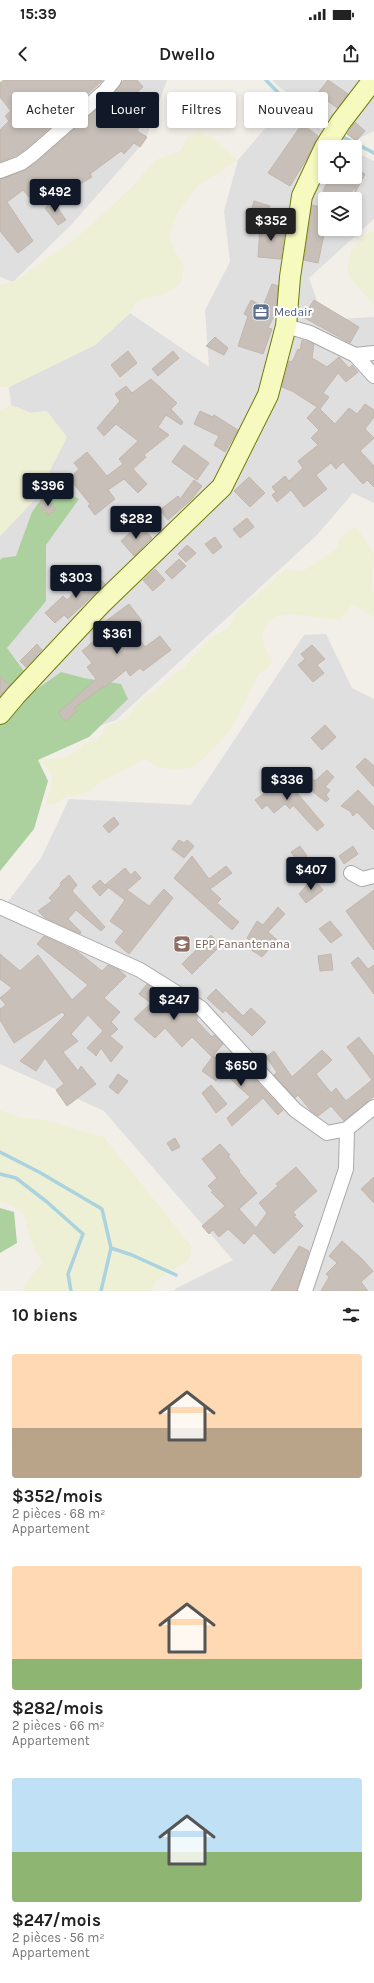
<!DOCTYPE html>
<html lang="fr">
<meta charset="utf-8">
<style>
body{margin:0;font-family:Karla,sans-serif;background:#f6f6f6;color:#222;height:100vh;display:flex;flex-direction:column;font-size:15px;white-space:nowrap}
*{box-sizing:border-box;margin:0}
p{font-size:13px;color:#767676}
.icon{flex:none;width:22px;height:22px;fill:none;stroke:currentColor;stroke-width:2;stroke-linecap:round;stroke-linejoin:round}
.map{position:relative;height:1211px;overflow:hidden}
.drawer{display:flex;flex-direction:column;background:#fff;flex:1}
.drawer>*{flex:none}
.hud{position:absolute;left:12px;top:12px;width:350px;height:36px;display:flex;gap:8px}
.controls{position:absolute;left:318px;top:60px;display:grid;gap:8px}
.controls a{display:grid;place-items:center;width:44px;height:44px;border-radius:4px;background:#fff;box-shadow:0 2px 6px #0003;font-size:20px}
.price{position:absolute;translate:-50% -34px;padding:0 9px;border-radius:4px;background:#111827;color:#fff;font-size:13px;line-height:26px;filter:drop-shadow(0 1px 2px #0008)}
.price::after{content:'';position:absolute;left:50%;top:24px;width:12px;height:9px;margin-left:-6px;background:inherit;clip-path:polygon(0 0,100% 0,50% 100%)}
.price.active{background:#222;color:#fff}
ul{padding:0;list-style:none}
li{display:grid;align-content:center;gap:8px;height:212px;padding:0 12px}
li span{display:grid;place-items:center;height:124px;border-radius:4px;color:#555}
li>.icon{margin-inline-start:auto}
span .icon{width:72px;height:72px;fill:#fffc;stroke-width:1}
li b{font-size:17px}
h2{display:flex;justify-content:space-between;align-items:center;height:48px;padding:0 12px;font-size:17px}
.chip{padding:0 14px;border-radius:4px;background:#fff;box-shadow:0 2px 6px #0003;font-size:14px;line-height:36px}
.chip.active{background:#111827;color:#fff}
.status{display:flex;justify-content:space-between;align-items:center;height:28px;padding:0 20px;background:#fff;direction:ltr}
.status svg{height:11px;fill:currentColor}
header{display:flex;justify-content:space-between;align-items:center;height:52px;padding:0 12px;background:#fff;font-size:18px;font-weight:600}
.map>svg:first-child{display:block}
</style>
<div class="status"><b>15:39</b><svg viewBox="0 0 49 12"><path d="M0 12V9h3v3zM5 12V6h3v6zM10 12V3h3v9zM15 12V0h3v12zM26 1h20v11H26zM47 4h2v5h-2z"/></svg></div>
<header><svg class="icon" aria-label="back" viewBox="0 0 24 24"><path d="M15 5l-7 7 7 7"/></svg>Dwello<svg class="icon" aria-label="share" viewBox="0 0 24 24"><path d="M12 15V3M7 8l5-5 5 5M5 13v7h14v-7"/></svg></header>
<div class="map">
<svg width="374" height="1211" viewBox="0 0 374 1211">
<rect width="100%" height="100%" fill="#f2efe9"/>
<path fill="#e0dfdf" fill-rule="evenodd" d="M19,0H167L145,61L72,144L13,202L0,197V18Z
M272,0H374V51L358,59L279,7Z
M285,25L347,67H325V97H355V72L374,81V139L309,198L324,240L374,237V423L353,413L317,455L116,640L31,670L0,756V456L36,418L47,331L31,333L11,325L9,307L95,265L130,233L209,287L205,230L230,182L224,131L238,80ZM325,119H355V149H325Z
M326,554L352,608L374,619V1211H174L175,1209L233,1180L104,1031L0,984V832L41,778L69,719L191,725L304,555Z"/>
<path fill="#eef0d5" d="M199,52L211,57L238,80L199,105L176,135L170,156L172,164L184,188L181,203L165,214L137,221L130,233L95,265L9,307H0V205L13,202L75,159L130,109L155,80L180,71L189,56Z
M374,151V225L349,197L347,189L351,169L366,154Z
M11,325L31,333L47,331L67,357L36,418L0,456V330Z
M357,448L374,473L371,508L374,513V537L355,526L350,525L348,531L340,540L292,534L277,536L267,543L262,556L266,571L272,579L270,586L258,595L232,647L214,669L196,685L191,688L173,690L158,687L145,679L103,701L88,712L75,716L67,715L59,722L51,725L46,724L53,697L41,680L68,676L75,672L84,663L97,659L103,652L104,647L125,639L139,622L184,587L209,559L229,547L236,532L286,489L299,492L308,488L336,469L340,458L351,449Z
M0,1030L21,1038L40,1039L104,1057L192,1167L189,1180L157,1200L150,1211H23L26,1202L42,1183L32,1163L23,1133L11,1125L0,1122Z"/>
<path fill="#add19e" d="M51,405L79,419L46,465V521L7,568L37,609L61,592L84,598L121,604L128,619L89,657L38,680L48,701L34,749L0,791V480L2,478L16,476L32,432Z
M0,1128L14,1132L17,1163L0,1173Z"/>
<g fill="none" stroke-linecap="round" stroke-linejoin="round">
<path stroke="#aad3df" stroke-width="3.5" d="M266,0L289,24L325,46
M343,57L374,73
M0,1072L39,1092L102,1129L111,1168L101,1211
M0,1094L16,1098L47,1122L83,1154L68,1194L71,1211
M111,1168L132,1175L176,1195"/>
</g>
<path fill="#c7bfb8" stroke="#c4b6ab" d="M4,0H101L102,1L27,68L17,75L0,82V50L9,41L5,36L11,31L0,17V3Z
M124,0H137L143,7L135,14L143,23L128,38L140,46L137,51L147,57L140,67L134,63L124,74L121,71L90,94L92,97L75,107L73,103L55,117L56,119L47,124L39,108L29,117L23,110L7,122L33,161L18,173L0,151V99L24,91L38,81L111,17Z
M328,0L348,14L337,28L318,13Z
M355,42L365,51L356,61L347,54Z
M302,44L318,56L306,80L290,106L268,93Z
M355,88L365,94L355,113V106L348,119H338L323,111L330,97H355Z
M53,121L66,140L58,145L45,128Z
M254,121L270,126L266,141L250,136Z
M312,125L325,128V150L318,183L304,180Z
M260,146L285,148L281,179L258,177Z
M272,204L278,206L276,232L268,248L272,249L263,274L238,266L248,236L244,234L251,220L263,226Z
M314,220L359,247L350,263L303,237Z
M215,257L228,268L224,275L206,266Z
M302,260L314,264L312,278L327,287L339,277L349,288L352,285L358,292L346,302L338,293L323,313L329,317L320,329L335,344L349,328L357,334L365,324L374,330V337L365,349L374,358L360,371L374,386V407L367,400L363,404L343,382L336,389L331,383L316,395L327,409L304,427L291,410L277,422L272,415L276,412L272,407L285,396L289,401L303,388L298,381L318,365L311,358L319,350L307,338L317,327L292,311L282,307L289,281L292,282L298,269L300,270Z
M128,271L137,283L120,297L111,285Z
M173,271L179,278L158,296L152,289Z
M151,299L177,323L171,329L183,342L181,345L166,335L158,347L169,355L144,375L146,377L133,389L147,404L138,413L124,399L108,410L115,419L95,435L88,426L90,424L69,398L79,389L74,383L87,372L107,396L123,384L119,379L138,361L116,344L104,356L97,348L120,321L115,314L126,306L132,313Z
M200,331L213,337L214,335L238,350L225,372L214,365L219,356L194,344Z
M184,365L209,383L197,400L172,382Z
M249,397L265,413L250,427L234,411Z
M194,400L202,406L192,419L168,440L160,430L178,416L180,419Z
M46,419L56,429L49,435L39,425Z
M247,438L254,447L240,458L233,449Z
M139,444L152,458L134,476L121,461Z
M215,457L222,467L213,474L205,464Z
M187,465L196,473L186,482L178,474Z
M179,479L186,486L172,499L165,492Z
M155,489L165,500L153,511L143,500Z
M94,492L105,504L68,539L64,535L55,543L45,533L63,516L67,520Z
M129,524L142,541L132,549L145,567L160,556L171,570L143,591L140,588L130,596L126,590L105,607L104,606L74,628L77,631L66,641L58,633L96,599L87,587L92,583L82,571L101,555L95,549Z
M37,564L42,570L26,587L20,581Z
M312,565L325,579L317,585L324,593L313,602L298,585L305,579L301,574Z
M0,597L10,605L0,616Z
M325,645L336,657L322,670L311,658Z
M365,678L374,686V707L356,687Z
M327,690L334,697L325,707L330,710L326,715L329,719L326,722L304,705L312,698L315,701Z
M281,694L324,745L317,751L293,725L290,729L285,724L274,733L267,725L262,729L255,720L276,704L273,700Z
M358,710L374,727V750L357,732L353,736L350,731L341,726Z
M114,737L119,744L109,753L103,746Z
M179,760L184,763L187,760L194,766L184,778L172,769Z
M300,766L307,776L298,782L291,772Z
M353,766L358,774L344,784L339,776Z
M192,776L209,799L226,786L232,793L210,809L221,819L217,823L239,842L232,850L174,798Z
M125,788L131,795L135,791L141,798L127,810L149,826L164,809L173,818L129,874L115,862L124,851L110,841L125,820L105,805L108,808L100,816L92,807L100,800L105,805Z
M69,795L77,805L72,811L105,847L101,851L76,830L68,839L81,852L80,854L45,838L38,831L52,821L49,818L61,805L60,803Z
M313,798L323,810L306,823L299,814Z
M374,810V870L346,831Z
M278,827L285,834L268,852L277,860L262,877L245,866L250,861L247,858L257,841L263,845Z
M330,841L342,855L331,863L319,849Z
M211,855L221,865L192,894L182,884Z
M44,856L78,872L102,891L108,885L119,890L126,896L104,918L120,932L111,942L118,949L110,956L123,967L111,982L101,968L96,976L93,973L87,968L103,951L88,935L71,954L78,961L63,972L78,991L81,986L96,1004L67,1026L56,1010L64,1004L45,978L36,991L20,981L65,935L62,932L14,963L0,940V929L6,925L0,918L12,908L0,899V874L20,891L38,875L72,920L88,905L37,864Z
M331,874L333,890L320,891L318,876Z
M358,877L368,889L374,885V914L351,883Z
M147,904L196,935L198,937L196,940L212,957L214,955L223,964L212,977L192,957L182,967L165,948L155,958L134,939L151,923L139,914Z
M216,909L243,936L251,928L266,942L252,956L225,930L223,933L207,918Z
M359,957L374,976V1016L344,1041L331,1026L318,1036L311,1031L298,1015L295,1018L274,995L277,992L266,977L274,971L292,997L322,970L332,980L316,994L331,1013L336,1008L346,1021L372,1000L347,967Z
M213,976L233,989L239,982L283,1030L278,1035L263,1018L232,1046L227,1038L250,1017L222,991L216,1001L202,991Z
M118,994L128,1001L118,1014L109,1007Z
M211,1005L227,1024L216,1033L202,1013Z
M175,1058L180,1067L172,1071L167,1063Z
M220,1064L230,1075L228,1076L240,1091L239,1092L257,1113L239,1129L256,1148L267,1133L259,1123L278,1106L276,1104L296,1087L317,1111L293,1132L296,1135L294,1136L303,1146L274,1174L254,1153L244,1164L228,1149L219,1157L213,1150L209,1154L202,1146L225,1126L211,1112L213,1111L208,1106L217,1098L202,1079Z
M374,1097V1123L361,1109Z
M342,1161L361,1178L373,1191L361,1202L368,1211H321L329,1197L326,1194L337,1183L329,1176Z
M299,1166L309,1171L297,1211H271Z"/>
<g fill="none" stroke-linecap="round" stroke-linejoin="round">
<g stroke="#a9a9a9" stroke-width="16">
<path id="street" d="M0,91L21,83L32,75L105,11L114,0
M286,246L310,253L355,275L374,296
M355,275L374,273
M351,793L362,799L374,796
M0,827L140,890L201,928L295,1030L327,1053L347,1049L374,1027
M305,1211L346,1089L347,1049"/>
</g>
<g stroke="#707d05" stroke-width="22">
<path id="secondary" d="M325,67L340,43L373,0
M0,634L16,615L102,523L222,407L268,315L286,246L290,197L302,116L325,67"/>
</g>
<use href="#street" stroke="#fff" stroke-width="14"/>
<use href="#secondary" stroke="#f7fabf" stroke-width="20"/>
</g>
<defs>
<g id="office-square" transform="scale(0.9)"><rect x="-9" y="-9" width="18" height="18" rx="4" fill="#5c6f8a" stroke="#fff"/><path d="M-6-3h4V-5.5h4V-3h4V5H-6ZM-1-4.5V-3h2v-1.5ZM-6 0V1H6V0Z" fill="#fff"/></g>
<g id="school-square" transform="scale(0.9)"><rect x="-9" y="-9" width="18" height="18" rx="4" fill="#8d6e63" stroke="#fff"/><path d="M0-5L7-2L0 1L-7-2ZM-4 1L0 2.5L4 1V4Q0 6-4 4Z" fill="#fff"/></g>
</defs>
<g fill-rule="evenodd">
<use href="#office-square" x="261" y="232"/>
<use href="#school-square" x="182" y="864"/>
</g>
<g text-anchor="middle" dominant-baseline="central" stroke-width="4" stroke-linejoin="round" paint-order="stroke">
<g font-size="12" fill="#4e5e75" stroke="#fff" text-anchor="start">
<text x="274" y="232">Medair</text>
</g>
<g font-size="12" fill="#785e54" stroke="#fff" text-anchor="start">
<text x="195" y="864">EPP Fanantenana</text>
</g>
</g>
</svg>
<div class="controls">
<a><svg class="icon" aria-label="locate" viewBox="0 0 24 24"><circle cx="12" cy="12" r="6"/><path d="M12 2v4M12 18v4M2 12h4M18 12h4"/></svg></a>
<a><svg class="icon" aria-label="layers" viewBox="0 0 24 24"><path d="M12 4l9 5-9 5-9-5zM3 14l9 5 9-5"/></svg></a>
</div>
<b class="price" style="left:55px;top:133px">$492</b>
<b class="price active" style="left:271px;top:162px">$352</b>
<b class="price" style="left:48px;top:427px">$396</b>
<b class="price" style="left:136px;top:460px">$282</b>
<b class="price" style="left:76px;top:519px">$303</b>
<b class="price" style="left:117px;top:575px">$361</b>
<b class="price" style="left:287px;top:721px">$336</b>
<b class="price" style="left:311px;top:811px">$407</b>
<b class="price" style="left:174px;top:941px">$247</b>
<b class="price" style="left:241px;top:1007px">$650</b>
<div class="hud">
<a class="chip">Acheter</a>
<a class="chip active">Louer</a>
<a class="chip">Filtres</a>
<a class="chip">Nouveau</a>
</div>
</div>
<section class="drawer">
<h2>10 biens<svg class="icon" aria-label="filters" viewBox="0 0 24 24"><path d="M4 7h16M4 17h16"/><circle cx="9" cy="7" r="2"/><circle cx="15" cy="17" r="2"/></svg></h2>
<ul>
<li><span style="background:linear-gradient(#ffd9b3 60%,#b9a48a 0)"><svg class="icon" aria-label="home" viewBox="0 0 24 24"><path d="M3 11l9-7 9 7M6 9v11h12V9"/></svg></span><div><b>$352/mois</b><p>2 pièces · 68 m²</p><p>Appartement</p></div></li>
<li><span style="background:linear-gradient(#ffd9b3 75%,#8fb573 0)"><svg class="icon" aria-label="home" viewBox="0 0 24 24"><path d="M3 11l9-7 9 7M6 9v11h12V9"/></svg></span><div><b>$282/mois</b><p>2 pièces · 66 m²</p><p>Appartement</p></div></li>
<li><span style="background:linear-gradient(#bfe0f5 60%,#8fb573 0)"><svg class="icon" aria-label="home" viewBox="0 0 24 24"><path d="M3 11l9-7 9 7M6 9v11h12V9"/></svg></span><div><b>$247/mois</b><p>2 pièces · 56 m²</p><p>Appartement</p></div></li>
</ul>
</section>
